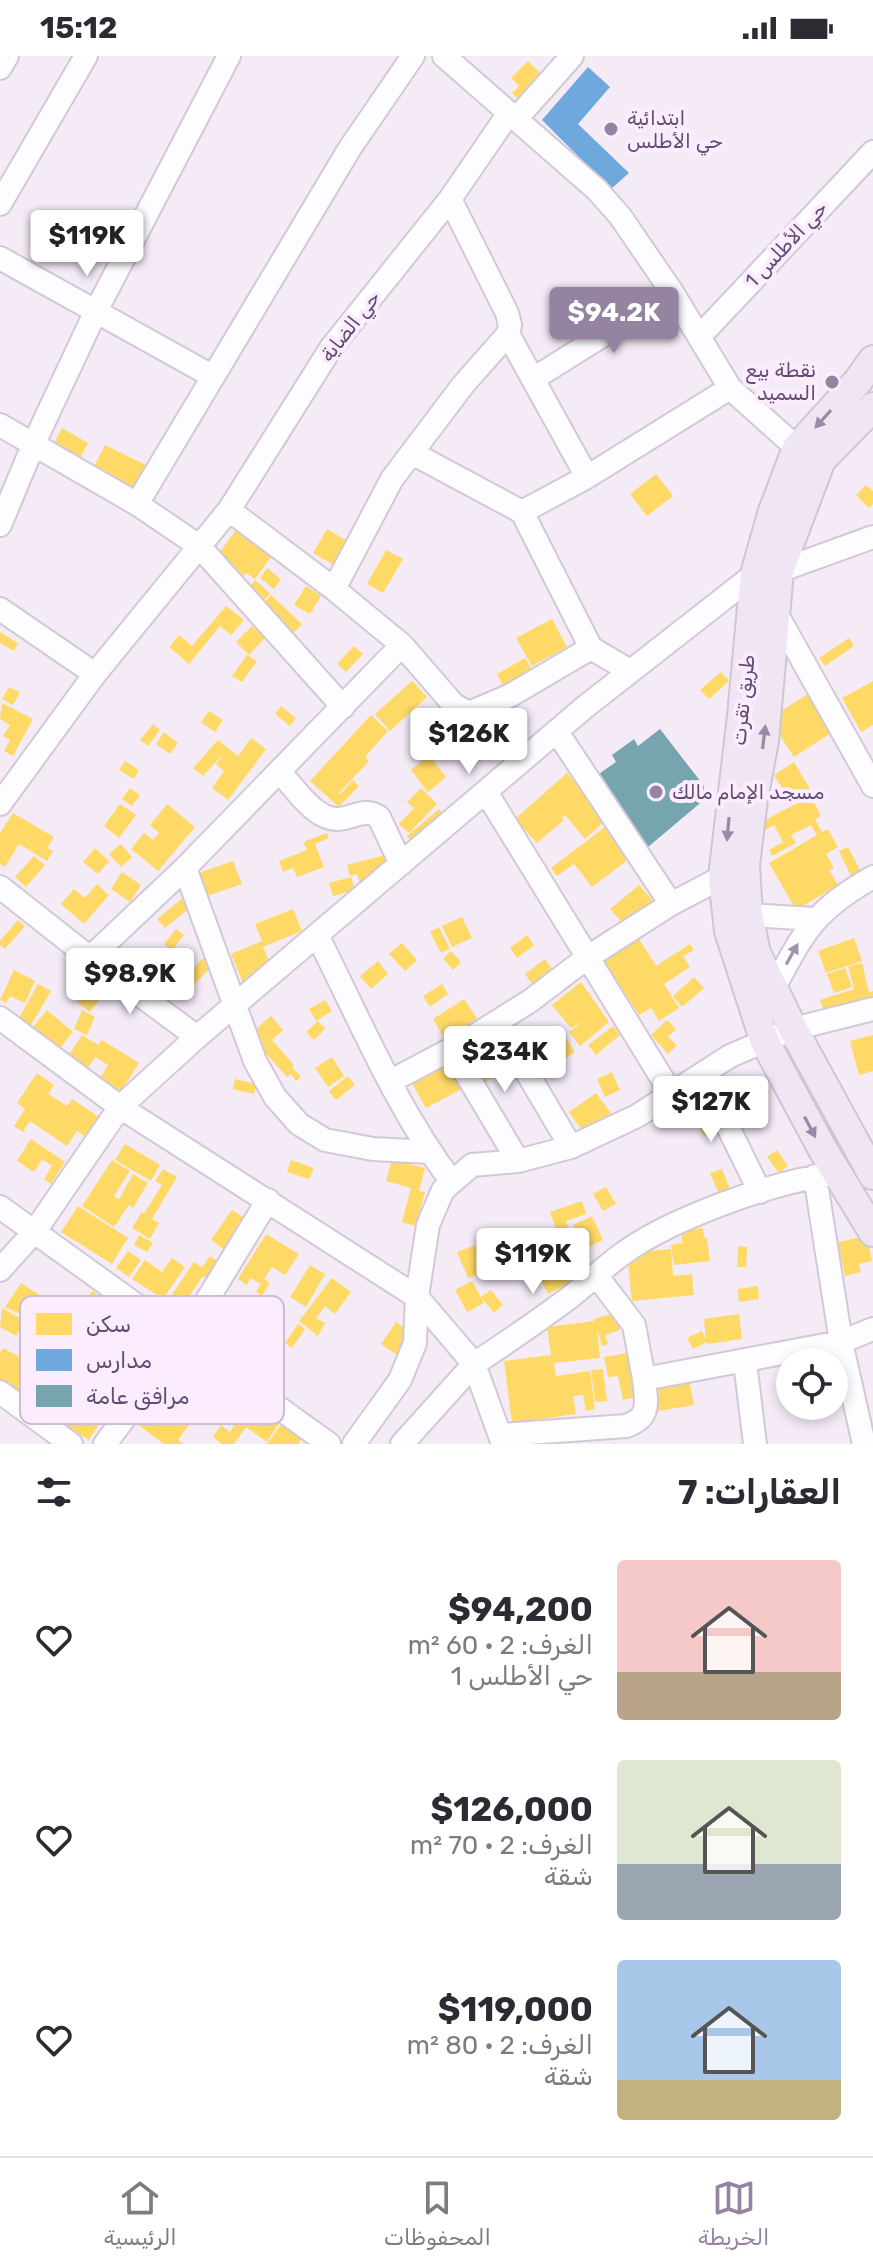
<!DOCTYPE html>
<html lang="ar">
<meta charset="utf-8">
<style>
body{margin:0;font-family:Rubik,"Noto Naskh Arabic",sans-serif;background:#f7f7f7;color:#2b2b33;direction:rtl;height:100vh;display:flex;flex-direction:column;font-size:30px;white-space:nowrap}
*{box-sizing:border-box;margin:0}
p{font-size:26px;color:#7c7c81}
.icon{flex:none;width:44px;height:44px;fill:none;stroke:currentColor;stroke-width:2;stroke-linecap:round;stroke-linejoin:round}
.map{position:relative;height:1388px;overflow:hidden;direction:ltr}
.sheet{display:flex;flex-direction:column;background:#fff;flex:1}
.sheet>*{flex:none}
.controls{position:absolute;left:776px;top:1292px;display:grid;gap:16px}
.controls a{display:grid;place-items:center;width:72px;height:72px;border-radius:50%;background:#fff;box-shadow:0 4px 12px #0003;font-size:40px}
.price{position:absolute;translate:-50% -68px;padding:0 18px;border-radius:8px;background:#fff;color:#222;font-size:26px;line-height:52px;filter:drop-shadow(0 2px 4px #0008)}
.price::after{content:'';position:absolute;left:50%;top:48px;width:24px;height:18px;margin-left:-12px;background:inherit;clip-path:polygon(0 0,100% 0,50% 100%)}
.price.active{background:#9583a2;color:#fff}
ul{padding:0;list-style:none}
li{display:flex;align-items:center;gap:24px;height:200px;padding:0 32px}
li span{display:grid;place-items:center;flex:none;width:224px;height:160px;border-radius:8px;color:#555}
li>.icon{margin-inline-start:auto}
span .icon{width:96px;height:96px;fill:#fffc;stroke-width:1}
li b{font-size:34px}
h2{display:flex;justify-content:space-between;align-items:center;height:96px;padding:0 32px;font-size:34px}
.status{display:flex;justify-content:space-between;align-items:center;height:56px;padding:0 40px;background:#fff;direction:ltr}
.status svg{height:22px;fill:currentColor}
.dock{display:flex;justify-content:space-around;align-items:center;height:112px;border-top:2px solid #e1e1e2;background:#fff;font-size:22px;color:#7c7c81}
.dock a{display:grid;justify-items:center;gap:4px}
.dock .active{color:#9583a2}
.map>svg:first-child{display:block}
</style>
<div class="status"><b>15:12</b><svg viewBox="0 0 49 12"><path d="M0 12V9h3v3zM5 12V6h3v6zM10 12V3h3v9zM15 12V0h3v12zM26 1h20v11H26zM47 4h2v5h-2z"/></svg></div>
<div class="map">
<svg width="873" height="1388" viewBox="0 0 873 1388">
<rect width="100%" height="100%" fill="#f4ebf7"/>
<path fill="#ffd966" d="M528,5L548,25L524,49L512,37L519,30L511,22Z
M62,372L88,387L80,402L54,387Z
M105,389L150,411L138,433L94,411Z
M656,418L673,440L647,460L630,438Z
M866,429L873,435V448L869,452L856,439Z
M327,473L347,485L334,509L313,497Z
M236,474L271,501L255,523L246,517L237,529L210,509Z
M386,494L403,503L383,537L367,528Z
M267,512L281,523L274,533L260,522Z
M255,524L270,537L260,550L244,537Z
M306,530L321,540L310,558L294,549Z
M271,539L302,568L291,579L261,550Z
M226,550L244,564L231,579L220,570L189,608L169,591L179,579L192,590Z
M552,563L567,591L532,610L516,582Z
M252,570L265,582L249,599L236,586Z
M0,576L18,587L14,595L0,587Z
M849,582L854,590L825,610L819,602Z
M354,590L363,598L346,616L337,608Z
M247,599L257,605L242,626L232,620Z
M525,602L532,614L503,630L497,618Z
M721,616L729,625L709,643L700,634Z
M412,625L427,641L390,675L375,658Z
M873,625V669L861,676L842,642Z
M9,631L20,636L13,649L2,643Z
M811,636L836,674L794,701L769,663Z
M2,647L33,663L13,700L4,695L10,684L3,680L10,669L0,663Z
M281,650L296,662L290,670L275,658Z
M209,655L223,664L215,676L201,666Z
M371,659L388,675L365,701L369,705L339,737L341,738L353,724L359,730L339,751L310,725Z
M153,668L160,674L148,690L140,684Z
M164,676L178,687L170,698L156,688Z
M251,682L266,693L228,744L212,732L224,715L216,708L225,696L203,720L193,712L218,684L238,700Z
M429,699L446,721L428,736L411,714Z
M125,705L139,714L134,723L119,714Z
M794,706L812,736L792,748L774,719Z
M567,717L607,763L585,783L565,759L562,762L564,764L537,787L515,763Z
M130,732L140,739L132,750L122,743Z
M421,732L437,748L409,777L399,768L414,752L407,746Z
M811,740L821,760L815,763L822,776L828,773L838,791L826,798L834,812L829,814L838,829L796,854L769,807L817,779L811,769L791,779L796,787L772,800L769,794L783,786L774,769L765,774L761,766Z
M120,748L136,759L119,782L104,770Z
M167,748L195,771L158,815L131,793L144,777L153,784L159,777L150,769Z
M439,753L455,771L423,799L407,780Z
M13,757L54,781L47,792L53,795L47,805L19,788L5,811L0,808V777Z
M605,771L629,803L592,831L574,808L557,820L551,812Z
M327,777L329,782L315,788L324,811L297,821L293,812L283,816L279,805L307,794L303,786Z
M121,788L132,801L121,811L109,798Z
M848,791L862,818L852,822L839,795Z
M95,792L109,805L98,818L83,806Z
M385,799L389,812L369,817L372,826L360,829L357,818L350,820L347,809Z
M34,800L45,809L26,831L15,821Z
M233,805L242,828L204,841L196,818Z
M122,816L141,829L130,846L111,833Z
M351,821L355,834L333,840L329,827Z
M97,828L109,839L84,868L61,848L74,833L85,842Z
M639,829L654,846L625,870L610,853Z
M184,841L192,850L165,872L157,863Z
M293,853L302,875L263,891L276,922L246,934L231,898L262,885L255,868Z
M462,861L472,882L452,891L442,870Z
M18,864L25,870L5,893L0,889V885Z
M439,871L450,893L441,897L430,876Z
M176,873L184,879L172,894L164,888Z
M527,879L534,889L517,902L510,892Z
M854,882L862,905L826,917L818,895Z
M639,883L656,910L690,888L694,894L683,900L690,911L664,928L679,952L659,965L651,952L639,959L604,905Z
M402,887L417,904L405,915L389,898Z
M451,895L461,906L453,914L443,903Z
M203,902L211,911L194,929L185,921Z
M545,903L552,913L532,928L525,918Z
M378,905L388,918L371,933L360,920Z
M862,907L869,936L873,935V949L827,964L820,944L854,933L848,910Z
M845,912L852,931L834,937L827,918Z
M14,914L35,925L25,947L10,940L6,947L0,944Z
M694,921L704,932L682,951L673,940Z
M581,926L609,966L580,990L569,976L583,964L571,972L552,949Z
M38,928L51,935L31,969L19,962Z
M442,928L448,938L430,951L423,940Z
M89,930L102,940L90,956L77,946Z
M464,943L477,962L445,983L433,963Z
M325,944L332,955L316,965L309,953Z
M47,954L73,976L59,993L33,971Z
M82,954L95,961L87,979L74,973Z
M271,960L283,974L272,984L294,1009L292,1011L301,1021L296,1025L291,1018L287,1021L249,979Z
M667,964L676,973L668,981L677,989L668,998L651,979Z
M318,965L325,973L314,984L306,976Z
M496,968L519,1005L482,1028L477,1019L496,1008L478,980Z
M547,969L558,986L566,982L575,996L547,1015L525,984Z
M613,970L620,979L596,999L588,989Z
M82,979L98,989L102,984L139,1007L121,1035L100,1022L108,1009L95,1001L88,1012L69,999Z
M873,979V1015L859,1019L850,985Z
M452,996L460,1010L451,1014L462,1033L426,1052L408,1020Z
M332,1001L344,1020L328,1031L315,1012Z
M612,1016L620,1034L605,1041L597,1023Z
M37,1017L54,1029L48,1038L67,1050L72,1043L99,1061L86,1081L77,1075L67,1090L30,1065L23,1076L14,1070L25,1053L17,1047Z
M348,1020L355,1029L336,1044L329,1035Z
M235,1023L256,1028L254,1038L233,1033Z
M596,1037L611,1057L584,1077L569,1056Z
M714,1056L722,1070L704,1080L696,1065Z
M31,1083L65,1106L51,1128L44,1123L52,1110L42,1103L34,1116L17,1105Z
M125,1088L160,1109L151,1125L115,1104Z
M777,1094L788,1110L779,1117L767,1101Z
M392,1103L425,1112L419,1135L425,1136L416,1170L402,1166L411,1132L386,1125Z
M112,1104L130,1115L114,1140L119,1143L133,1118L148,1127L133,1152L129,1149L114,1171L82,1150Z
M291,1104L314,1112L309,1123L287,1116Z
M163,1113L177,1121L152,1163L159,1167L150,1183L132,1172L142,1156L144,1158L162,1129L155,1125Z
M722,1113L730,1133L719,1138L710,1117Z
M606,1131L616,1148L603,1155L593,1138Z
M582,1145L586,1158L566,1165L571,1180L560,1184L550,1156Z
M78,1150L128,1182L112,1208L61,1176Z
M232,1154L248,1164L226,1195L211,1184Z
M592,1160L603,1184L569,1201L563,1187L578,1180L573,1169Z
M703,1172L704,1182H707L710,1205L674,1209L671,1189L682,1187L681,1175Z
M266,1178L299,1198L285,1219L272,1211L264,1223L270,1227L262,1240L256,1236L261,1228L250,1222L247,1229L238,1223Z
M139,1179L153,1187L147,1196L134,1189Z
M867,1180L872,1205L859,1208L861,1216L845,1220L838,1186Z
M525,1181L536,1197L520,1209L508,1193Z
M476,1189L487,1215L468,1222L457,1196Z
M738,1190L747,1191L746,1211H737Z
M671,1193L673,1220L692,1218L694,1239L632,1245L627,1197Z
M128,1195L141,1204L129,1221L116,1212Z
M210,1200L217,1205L206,1222L203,1220L179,1255L166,1247L194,1206L202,1211Z
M172,1202L185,1211L163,1243L132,1223L145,1204L162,1216Z
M558,1202L570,1227L548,1238L536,1213Z
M310,1209L325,1218L306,1251L290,1241Z
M332,1222L351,1236L335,1258L325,1250L316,1262L325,1267L318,1280L299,1265Z
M472,1225L484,1247L467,1256L455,1234Z
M21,1227L46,1243L32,1264L5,1251Z
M758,1230L759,1243L739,1246L738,1233Z
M491,1234L503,1249L494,1257L481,1241Z
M92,1235L120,1252L111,1267L83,1250Z
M2,1252L25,1265L16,1280L0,1271Z
M615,1257L620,1274L605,1279L608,1288L602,1290L597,1273L600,1302L554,1307L556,1320L590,1315L595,1353L586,1355L583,1339L573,1340L576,1358L512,1367L504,1305L551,1299L547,1271L594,1265V1263Z
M739,1258L742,1283L707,1288V1286L693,1293L687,1282L702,1275L706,1284L704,1263Z
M396,1266L411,1277L397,1299L381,1288Z
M298,1268L305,1273L292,1292L285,1287Z
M26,1291L39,1298L32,1309L42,1315L26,1343L0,1328V1297L3,1292L20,1301Z
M633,1296L642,1340L623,1344L618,1320L608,1321L604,1301Z
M74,1298L83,1304L72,1321L112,1347L89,1384L39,1354Z
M603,1313L607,1345L595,1346L591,1314Z
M689,1323L694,1349L658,1355L653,1329Z
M244,1337L282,1363L267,1386L246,1371L234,1388H222L213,1381L221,1369L230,1376L238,1363L229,1357Z
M153,1339L191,1366L178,1384L184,1388H164L133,1365Z
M283,1366L303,1381L298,1388H267Z"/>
<path fill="#6fa8dc" d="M588,11L610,31L578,68L629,117L611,133L542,64Z"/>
<path fill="#76a5af" d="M660,673L704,730L705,743L648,791L596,720L616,706L612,699L634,683L638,690Z"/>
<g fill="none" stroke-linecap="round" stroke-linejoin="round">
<g stroke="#d2c9d7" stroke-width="26">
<path id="minor" d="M444,0L597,134L620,160L672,236L730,332L797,392L809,398
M0,12L7,0
M516,63L572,0
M0,148L86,0
M0,202L212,320
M508,278L587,421
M700,280L873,96
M533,323L672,236
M0,369L137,448L199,490L343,651
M412,397L522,456
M137,448L350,92L413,0
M229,454L334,533L402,589
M0,469L34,387L96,255L229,0
M334,533L392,423L463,329L508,278L510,269L507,257L450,143
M0,553L95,618
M776,557L873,730
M630,615L591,592L522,456L587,421L730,332
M557,676L671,848
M280,716C293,730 314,763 337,763C353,763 363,751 379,761L401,808
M486,736L671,1037
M0,748L95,618L229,454L331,292L450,143L509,57
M185,812L255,1005L275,1041L299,1068L325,1084L373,1093L430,1096
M0,831L90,902L197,981
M748,859L814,863
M317,879C359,962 396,1052 452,1126
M90,902L185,812L402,589L454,649L469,657L511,639L591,592
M773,934C803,877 814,854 873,821
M0,962L120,1051L417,1241L428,1169L443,1134L472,1109L518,1105L571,1091L637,1060L730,1000L793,973L873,953
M497,966L571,1091
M452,994L518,1105
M702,1018L760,1136
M391,1025L463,987L530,945L588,901L671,848L734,815
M0,1151L329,1388
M0,1214L35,1175L120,1051L197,981L585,651L755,518L779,515L873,481
M596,1219L634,1269L644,1323L841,1286L815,1120
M745,1306L755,1388
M0,1336L71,1388
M501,1379L626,1370C652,1361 646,1346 644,1323
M105,1388L184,1282L268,1144
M354,1388L400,1324L415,1287L417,1241L474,1308C506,1287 538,1265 569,1242C587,1228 603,1212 621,1199C669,1163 777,1124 836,1118
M402,1388L474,1308L503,1388
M864,1388L841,1286L873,1273"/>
</g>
<g stroke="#cfc6d5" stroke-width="32">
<path id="major" d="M873,304L858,325L797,392L772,458L755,518L742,660L723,821L729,875L765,986L823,1094L873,1176
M873,351L821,404L779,515L764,685L753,743L745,809L748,859L756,897L793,973L873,1119"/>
</g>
<use href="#minor" stroke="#fdfcfe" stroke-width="22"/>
<use href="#major" stroke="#f0e5f2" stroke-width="28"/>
</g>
<defs><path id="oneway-solid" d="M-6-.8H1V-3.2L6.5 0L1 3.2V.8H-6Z" transform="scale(2)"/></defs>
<g fill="#9b89a6">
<use href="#oneway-solid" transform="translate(823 363) rotate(132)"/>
<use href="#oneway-solid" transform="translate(764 681) rotate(-83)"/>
<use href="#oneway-solid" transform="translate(728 773) rotate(95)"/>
<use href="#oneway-solid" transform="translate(810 1071) rotate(62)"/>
</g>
<use fill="#a092ab" href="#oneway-solid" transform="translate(792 898) rotate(-61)"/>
<g fill="#9583a2" stroke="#fbecfe" stroke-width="3">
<circle cx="611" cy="73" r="8"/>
<circle cx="832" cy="326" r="8"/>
<circle cx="656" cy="736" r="8"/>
</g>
<g text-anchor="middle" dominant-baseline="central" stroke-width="8" stroke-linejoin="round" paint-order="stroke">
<g font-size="20" fill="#624b74" stroke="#fbecfe" text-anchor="start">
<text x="627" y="62">ابتدائية<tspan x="627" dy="23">حي الأطلس</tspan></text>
<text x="816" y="314" text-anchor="end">نقطة بيع<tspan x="816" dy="23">السميد</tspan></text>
<text x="672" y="736">مسجد الإمام مالك</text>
</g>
<g font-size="20" fill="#624b74" stroke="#fbecfe">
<text transform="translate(786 188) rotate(-47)">حي الأطلس 1</text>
<text transform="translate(350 270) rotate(-52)">حي الضاية</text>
<text transform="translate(743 644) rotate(-84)">طريق تقرت</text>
</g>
</g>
<rect x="20" y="1240" width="264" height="128" rx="12" fill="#fbecfe" stroke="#cdbcd5" stroke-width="2"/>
<rect x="36" y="1257" width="36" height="22" fill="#ffd966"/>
<rect x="36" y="1293" width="36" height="22" fill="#6fa8dc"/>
<rect x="36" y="1329" width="36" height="22" fill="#76a5af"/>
<g font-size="22" fill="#624b74">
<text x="86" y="1276">سكن</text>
<text x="86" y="1312">مدارس</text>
<text x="86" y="1348">مرافق عامة</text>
</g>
</svg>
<div class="controls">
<a><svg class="icon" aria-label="locate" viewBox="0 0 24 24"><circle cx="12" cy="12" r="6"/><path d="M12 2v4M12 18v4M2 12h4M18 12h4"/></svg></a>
</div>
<b class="price" style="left:87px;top:222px">$119K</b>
<b class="price active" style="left:614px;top:299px">$94.2K</b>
<b class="price" style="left:469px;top:720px">$126K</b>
<b class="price" style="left:130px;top:960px">$98.9K</b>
<b class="price" style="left:505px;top:1038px">$234K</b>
<b class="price" style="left:711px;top:1088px">$127K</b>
<b class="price" style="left:533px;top:1240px">$119K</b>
</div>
<section class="sheet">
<h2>العقارات: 7<svg class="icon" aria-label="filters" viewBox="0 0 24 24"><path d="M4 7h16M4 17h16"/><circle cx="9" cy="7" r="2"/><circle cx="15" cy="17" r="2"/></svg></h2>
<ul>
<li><span style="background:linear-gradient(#f6c9c9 70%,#b9a48a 0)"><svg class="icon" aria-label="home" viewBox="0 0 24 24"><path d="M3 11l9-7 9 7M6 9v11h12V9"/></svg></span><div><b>$94,200</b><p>الغرف: 2 · 60 m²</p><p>حي الأطلس 1</p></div><svg class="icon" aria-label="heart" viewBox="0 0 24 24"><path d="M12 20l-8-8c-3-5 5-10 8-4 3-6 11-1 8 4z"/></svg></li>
<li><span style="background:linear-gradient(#dfe7d0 65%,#9aa5b1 0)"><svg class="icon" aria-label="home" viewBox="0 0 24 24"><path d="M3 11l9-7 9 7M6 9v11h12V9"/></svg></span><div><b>$126,000</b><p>الغرف: 2 · 70 m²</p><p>شقة</p></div><svg class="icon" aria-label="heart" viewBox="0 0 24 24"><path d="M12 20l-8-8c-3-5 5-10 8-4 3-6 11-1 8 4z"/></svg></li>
<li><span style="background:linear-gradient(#a9c7e8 75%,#c2b280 0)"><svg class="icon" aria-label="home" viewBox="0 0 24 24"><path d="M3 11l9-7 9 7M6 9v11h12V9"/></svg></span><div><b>$119,000</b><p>الغرف: 2 · 80 m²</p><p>شقة</p></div><svg class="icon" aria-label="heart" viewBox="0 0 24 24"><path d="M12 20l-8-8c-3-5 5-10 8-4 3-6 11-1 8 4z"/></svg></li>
</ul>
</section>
<nav class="dock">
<a class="active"><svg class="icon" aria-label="map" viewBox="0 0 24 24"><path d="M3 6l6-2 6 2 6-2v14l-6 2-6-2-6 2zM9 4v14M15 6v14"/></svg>الخريطة</a>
<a><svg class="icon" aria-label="saved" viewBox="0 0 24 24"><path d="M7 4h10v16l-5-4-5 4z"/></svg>المحفوظات</a>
<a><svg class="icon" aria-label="home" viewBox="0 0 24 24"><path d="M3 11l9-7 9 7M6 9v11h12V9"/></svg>الرئيسية</a>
</nav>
